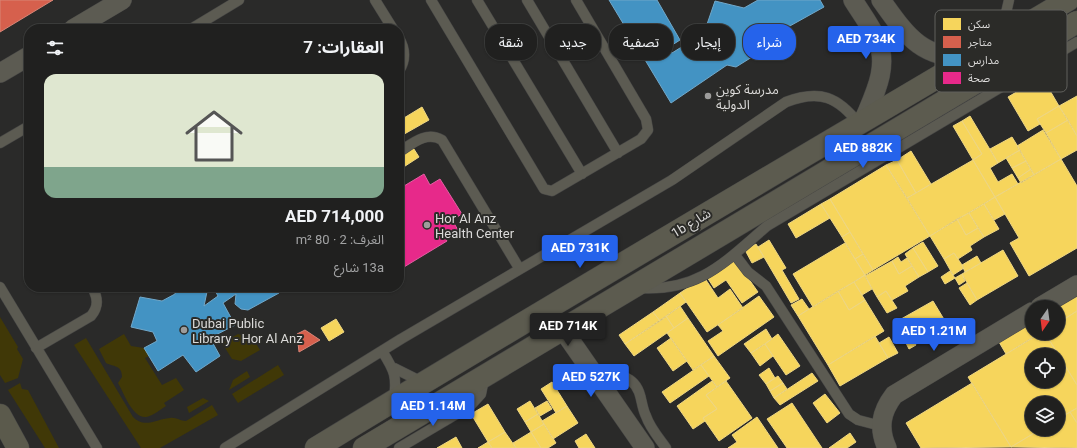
<!DOCTYPE html>
<html lang="ar">
<meta charset="utf-8">
<style>
body{margin:0;font-family:Roboto,"Noto Sans Arabic",sans-serif;background:#282828;color:#f1f3f6;direction:rtl;height:100vh;display:flex;flex-direction:column;font-size:15px;white-space:nowrap}
*{box-sizing:border-box;margin:0}
p{font-size:13px;color:#a2a3a4}
.icon{flex:none;width:22px;height:22px;fill:none;stroke:currentColor;stroke-width:2;stroke-linecap:round;stroke-linejoin:round}
.map{position:relative;flex:1;overflow:hidden;direction:ltr}
.drawer{position:absolute;left:24px;top:24px;width:380px;height:268px;display:flex;flex-direction:column;background:#20201f;border-radius:16px;box-shadow:0 1px 3px #0004,0 0 0 1px #3d3e3d;direction:rtl}
.drawer>*{flex:none}
.banner{position:absolute;left:416px;top:24px;width:380px;height:36px;direction:rtl;display:flex;gap:8px}
.needle{width:26px;rotate:194deg}
.controls{position:absolute;left:1025px;top:300px;display:grid;gap:8px}
.controls a{display:grid;place-items:center;width:40px;height:40px;border-radius:50%;background:#20201f;box-shadow:0 1px 3px #0004,0 0 0 1px #3d3e3d;font-size:20px}
.price{position:absolute;translate:-50% -34px;padding:0 9px;border-radius:4px;background:#2563eb;color:#fff;font-size:13px;line-height:26px;filter:drop-shadow(0 1px 2px #0008)}
.price::after{content:'';position:absolute;left:50%;top:24px;width:12px;height:9px;margin-left:-6px;background:inherit;clip-path:polygon(0 0,100% 0,50% 100%)}
.price.active{background:#222;color:#fff}
ul{padding:0;list-style:none}
li{display:grid;align-content:center;gap:8px;height:212px;padding:0 20px}
li span{display:grid;place-items:center;height:124px;border-radius:12px;color:#555}
li>.icon{margin-inline-start:auto}
span .icon{width:72px;height:72px;fill:#fffc;stroke-width:1}
li b{font-size:17px}
h2{display:flex;justify-content:space-between;align-items:center;height:48px;padding:0 20px;font-size:17px}
.pill{padding:0 14px;border-radius:16px;background:#20201f;box-shadow:0 1px 3px #0004,0 0 0 1px #3d3e3d;font-size:14px;line-height:36px}
.pill.active{background:#2563eb;color:#fff}
.map>svg:first-child{display:block}
</style>
<div class="map">
<svg width="1077" height="448" viewBox="0 0 1077 448">
<rect width="100%" height="100%" fill="#2a2a29"/>
<path fill="#403807" d="M0,317L18,347L17,349L23,359L18,378L5,383L0,375Z
M124,334L131,346L144,348L149,356L145,358L162,385L176,378L184,390L164,403L166,406C160,410 152,416 146,417C132,418 124,393 118,383L122,377C122,365 114,367 106,363L99,349Z
M238,334L253,339L260,350L241,361L232,359L222,343Z
M86,338L133,417C145,429 156,419 170,418C176,417 180,421 186,421L212,405L218,415L160,448H141L74,345Z
M278,365L284,375L238,403L232,394Z
M247,371L250,377L229,390L233,380Z
M20,383L22,389L28,390L59,448H45L8,390Z
M203,398L209,401L189,413L187,407Z"/>
<path fill="#f6d55c" stroke="#eed682" fill-rule="evenodd" d="M1042,77L1059,106L1037,119L1040,124L1028,131L1008,97Z
M1077,96V136L1059,106Z
M1059,106L1068,120L1046,133L1037,119Z
M422,107L429,120L399,137V121Z
M970,116L998,163L990,168L998,182L1012,174L1018,184L995,197L973,160L982,154L962,121Z
M1068,120L1077,136V150L1061,159L1046,133Z
M962,121L982,154L973,160L953,126Z
M1043,130L1061,159L1034,175L1017,146Z
M1012,137L1020,150L998,163L990,149Z
M412,146L419,157L399,170V154Z
M1020,150L1026,161L1012,168L1006,158Z
M911,151L931,184L916,193L897,160Z
M1061,159L1077,186V248L1029,276L1010,243L1019,238L995,197Z
M897,160L916,193L907,198L886,165Z
M973,160L995,197L930,236L907,198Z
M1026,161L1031,169L1018,178L1012,168Z
M886,165L930,236L873,270L830,199Z
M1031,169L1034,175L1021,183L1018,178Z
M995,197L1005,214L994,220L984,204Z
M830,199L850,232L842,237L821,204Z
M821,204L830,218L796,238L788,224Z
M984,204L999,229L984,237L969,213Z
M969,213L978,228L966,235L957,219Z
M957,219L966,235L978,228L984,237L970,246L972,250L958,259L954,253L944,259L930,236Z
M850,232L863,254L855,259L842,237Z
M769,240L786,268L782,270L799,299L791,303L758,247Z
M923,242L938,266L928,272L913,248Z
M845,243L865,275L813,307L793,274Z
M756,244L764,257L752,263L745,250Z
M913,248L928,272L919,277L905,254Z
M1003,250L1018,276L977,300L962,274Z
M954,253L964,268L953,275L944,259Z
M863,254L873,270L865,275L855,259Z
M977,256L981,263L965,272L962,265Z
M898,257L901,262L907,258L912,266L899,274L892,261Z
M734,258L758,292L742,303L726,280L714,288L707,277Z
M892,261L899,274L912,266L919,277L905,286L908,291L892,300L886,291L877,297L865,276Z
M950,271L955,278L945,284L941,277Z
M962,274L965,281L959,285L955,278Z
M865,275L872,289L862,295L854,282Z
M704,277L718,298L730,289L743,308L707,332L680,293Z
M854,282L865,300L849,310L838,291Z
M967,283L977,300L970,305L959,288Z
M838,291L849,310L865,300L884,331L828,365L798,316Z
M886,291L897,308L887,313L877,297Z
M680,293L686,302L660,321L653,312Z
M1077,295V311L1058,323V307Z
M759,296L774,317L718,356L708,341L723,331L718,325Z
M802,299L809,309L798,316L791,305Z
M933,301L945,321L906,343L894,323Z
M680,306L688,318L674,328L666,316Z
M1077,311V385L1045,333H1058V323Z
M653,312L660,321L625,344L619,335Z
M666,316L674,328L634,356L625,344Z
M688,318L714,356L693,370L667,333Z
M336,319L344,332L329,341L321,328Z
M945,321L948,326L937,332L934,327Z
M1028,325L1035,336L1006,354L999,342Z
M766,329L772,339L751,353L744,344Z
M930,330L933,335L921,343L918,337Z
M1041,333H1045L1077,385V408L1058,419V403H1032V429H1041L1011,447L968,377ZM1032,355H1058V381H1032Z
M778,334L800,366L786,375L765,344Z
M875,336L888,358L840,386L828,365Z
M889,337L898,353L888,358L879,343Z
M671,338L687,361L673,371L657,348Z
M913,340L916,345L909,349L906,343Z
M765,344L773,356L760,366L751,353Z
M714,356L730,378L717,387L701,365Z
M701,365L709,376L670,403L662,392Z
M769,368L775,378L766,384L759,375Z
M812,373L818,381L780,405L774,398Z
M778,376L783,383L770,391L766,384Z
M712,381L717,387L706,395L717,409L703,418L705,421L693,429L677,406Z
M726,381L752,418L719,441L703,418L717,409L706,395Z
M552,382L567,406L556,413L541,389Z
M783,383L787,389L774,398L770,391Z
M972,383L1011,447L921,448L906,423Z
M825,394L840,413L827,423L813,403Z
M530,401L538,414L525,422L517,409Z
M547,401L552,409L540,416L535,408Z
M792,403L822,448H787L767,419Z
M488,404L505,432L488,442L471,414Z
M567,406L578,423L553,439L542,421Z
M1077,408V423L1070,412Z
M1070,412L1077,423V448L1011,447L1041,429H1058V419Z
M538,414L544,424L531,432L525,422Z
M757,417L778,448H728L737,442L732,435Z
M544,424L556,443L548,448H541L531,432Z
M505,432L516,448H492L488,442Z
M531,432L541,448H516L513,443Z
M850,433L856,442L847,448H829Z
M586,434L595,448H579L575,441Z
M456,437L462,448H437Z
M488,442L492,448H478Z"/>
<path fill="#d6604d" stroke="#d88577" d="M0,0H53L0,32Z
M305,330L320,340L299,352L297,334Z"/>
<path fill="#4393c3" stroke="#71a8ca" d="M609,0H657L680,40L669,47L672,53L704,33L715,1L744,8L758,0H820L824,7L761,42L760,52L736,67L727,65L671,103Z
M177,287H208L204,306L218,296L213,287H281L279,293L248,310L241,309L235,304L236,294L223,303L235,325L210,338L220,356L196,372L183,355L158,371L144,348L157,341L153,332L131,327L140,297L162,301L175,294Z"/>
<path fill="#e7298a" stroke="#e35ea2" d="M424,174L430,185L440,179L462,214L452,220L458,230L445,238L447,241L399,270V189Z"/>
<g fill="none" stroke-linecap="round" stroke-linejoin="round">
<g stroke="#464645" stroke-width="11">
<path id="lane" d="M375,0L393,29
M431,0L544,189L552,191L641,139L648,130L646,119L576,0
M477,0L582,174
M527,0L618,153
M191,29L239,0
M399,38C406,50 406,60 399,71
M1000,39L1009,0
M0,143L29,126
M399,152C413,143 426,131 442,140L519,268
M735,255L748,272L766,286L849,414L858,420L881,426
M0,287L97,448
M639,288C699,292 725,262 767,226L1077,42
M36,348L91,316C99,306 98,298 92,287
M382,351C395,371 397,377 394,400
M394,368L422,382
M597,379C612,372 632,374 639,392C642,400 642,408 646,416C650,428 659,438 666,448
M225,448L401,339L672,180L786,102C820,89 838,97 859,124
M399,448L470,406L481,394L484,379"/>
</g>
<g stroke="#464645" stroke-width="20">
<path id="street" d="M853,0C861,13 871,26 877,40C890,67 873,97 863,122
M881,0C908,38 922,59 972,58
M73,29L122,0
M0,73L29,56
M1040,307L1077,285
M563,330L645,448
M887,448C878,428 881,412 894,395L1032,312"/>
</g>
<g stroke="#464645" stroke-width="23">
<path id="secondary" d="M316,448C565,296 817,149 1068,0
M364,448L1077,22"/>
</g>
<g stroke="#464645" stroke-width="23">
<path id="primary" d="M0,415L18,448"/>
</g>
<use href="#lane" stroke="#5c5b52" stroke-width="10"/>
<use href="#street" stroke="#5c5b52" stroke-width="19"/>
<use href="#secondary" stroke="#5c5b4f" stroke-width="22"/>
<use href="#primary" stroke="#5b5a4c" stroke-width="22"/>
</g>
<g fill="#9d9c9b" stroke="#2b2b28" stroke-width="1.5">
<circle cx="708" cy="96" r="4"/>
<circle cx="427" cy="225" r="4"/>
<circle cx="184" cy="330" r="4"/>
</g>
<g text-anchor="middle" dominant-baseline="central" stroke-width="4" stroke-linejoin="round" paint-order="stroke">
<g font-size="13" fill="#dbdad9" stroke="#2b2b28" text-anchor="start">
<text x="716" y="89">مدرسة كوين<tspan x="716" dy="15">الدولية</tspan></text>
<text x="435" y="218">Hor Al Anz<tspan x="435" dy="15">Health Center</tspan></text>
<text x="192" y="323">Dubai Public<tspan x="192" dy="15">Library - Hor Al Anz</tspan></text>
</g>
<g font-size="13" fill="#dbdad9" stroke="#2b2b28">
<text transform="translate(691 223) rotate(-31)">1b شارع</text>
</g>
</g>
<rect x="935" y="10" width="132" height="82" rx="6" fill="#2b2b28" stroke="#60605d" stroke-width="1"/>
<rect x="943" y="18" width="18" height="12" fill="#f6d55c"/>
<rect x="943" y="36" width="18" height="12" fill="#d6604d"/>
<rect x="943" y="54" width="18" height="12" fill="#4393c3"/>
<rect x="943" y="72" width="18" height="12" fill="#e7298a"/>
<g font-size="11" fill="#dbdad9">
<text x="968" y="28">سكن</text>
<text x="968" y="46">متاجر</text>
<text x="968" y="64">مدارس</text>
<text x="968" y="82">صحة</text>
</g>
</svg>
<div class="controls">
<a><svg class="needle" viewBox="-14 -14 28 28"><path d="M0-13l5 13h-10z" fill="#e53935"/><path d="M0 13l5-13h-10z" fill="#a2a3a4"/></svg></a>
<a><svg class="icon" aria-label="locate" viewBox="0 0 24 24"><circle cx="12" cy="12" r="6"/><path d="M12 2v4M12 18v4M2 12h4M18 12h4"/></svg></a>
<a><svg class="icon" aria-label="layers" viewBox="0 0 24 24"><path d="M12 4l9 5-9 5-9-5zM3 14l9 5 9-5"/></svg></a>
</div>
<b class="price" style="left:866px;top:60px">AED 734K</b>
<b class="price" style="left:863px;top:169px">AED 882K</b>
<b class="price" style="left:580px;top:269px">AED 731K</b>
<b class="price active" style="left:568px;top:347px">AED 714K</b>
<b class="price" style="left:934px;top:352px">AED 1.21M</b>
<b class="price" style="left:591px;top:398px">AED 527K</b>
<b class="price" style="left:433px;top:427px">AED 1.14M</b>
<div class="banner">
<a class="pill active">شراء</a>
<a class="pill">إيجار</a>
<a class="pill">تصفية</a>
<a class="pill">جديد</a>
<a class="pill">شقة</a>
</div>
<section class="drawer">
<h2>العقارات: 7<svg class="icon" aria-label="filters" viewBox="0 0 24 24"><path d="M4 7h16M4 17h16"/><circle cx="9" cy="7" r="2"/><circle cx="15" cy="17" r="2"/></svg></h2>
<ul>
<li><span style="background:linear-gradient(#dfe7d0 75%,#7fa58c 0)"><svg class="icon" aria-label="home" viewBox="0 0 24 24"><path d="M3 11l9-7 9 7M6 9v11h12V9"/></svg></span><div><b>AED 714,000</b><p>الغرف: 2 · 80 m²</p><p>13a شارع</p></div></li>
</ul>
</section>
</div>
